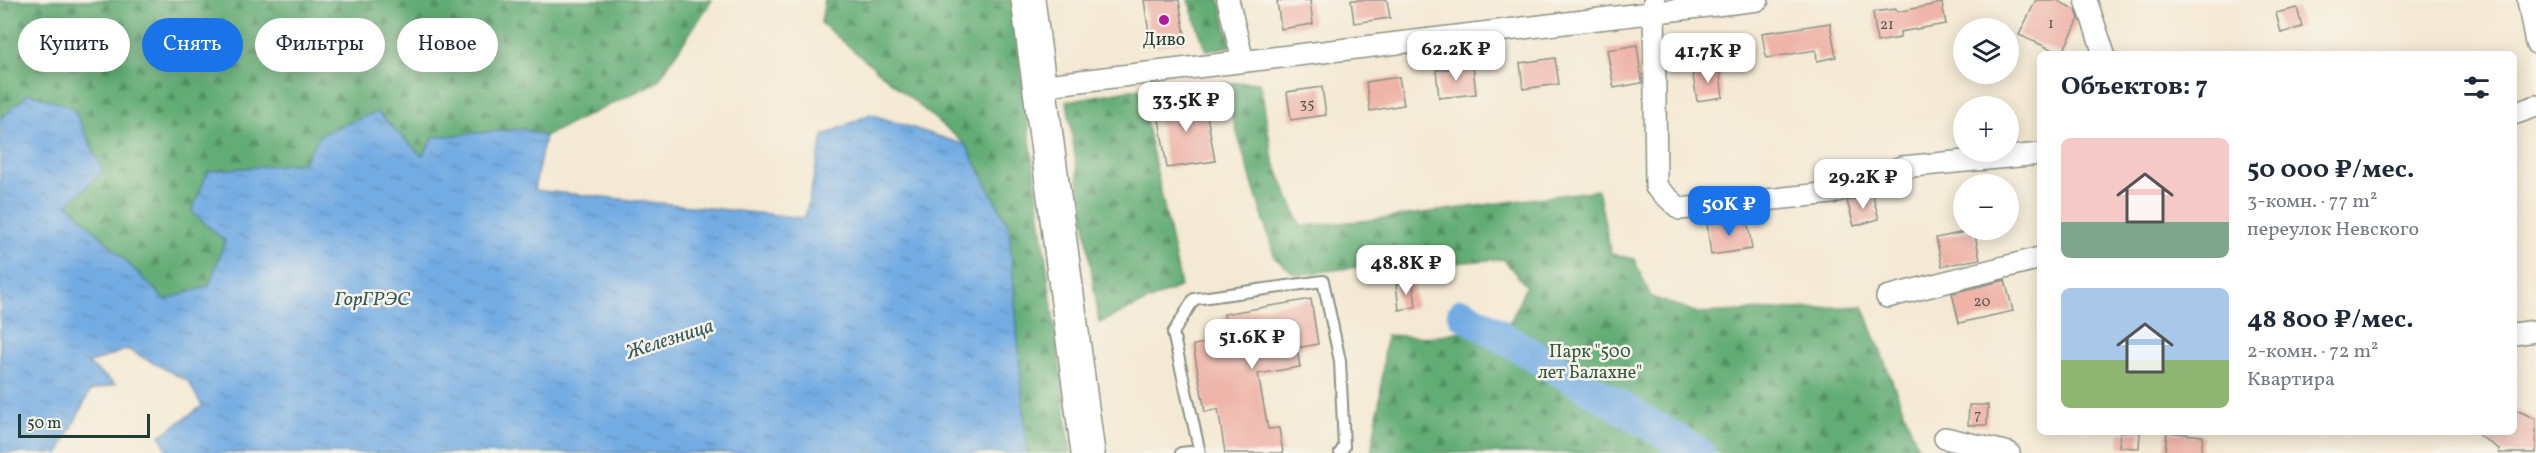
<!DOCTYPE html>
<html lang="ru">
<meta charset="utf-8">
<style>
body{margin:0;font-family:Vollkorn,serif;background:#f2f2f3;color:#1f2937;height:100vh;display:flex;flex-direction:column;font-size:22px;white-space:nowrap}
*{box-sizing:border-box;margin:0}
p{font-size:20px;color:#747a83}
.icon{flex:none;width:33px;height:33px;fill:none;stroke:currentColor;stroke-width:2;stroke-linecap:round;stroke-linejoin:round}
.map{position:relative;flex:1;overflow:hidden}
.details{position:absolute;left:2037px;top:51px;width:480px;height:384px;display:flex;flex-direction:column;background:#fff;border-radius:9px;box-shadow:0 3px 15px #0003}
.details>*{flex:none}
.guide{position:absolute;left:18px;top:18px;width:570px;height:54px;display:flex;gap:12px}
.controls{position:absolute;left:1953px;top:18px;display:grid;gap:12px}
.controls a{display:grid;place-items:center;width:66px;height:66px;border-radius:50%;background:#fff;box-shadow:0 3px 15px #0003;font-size:30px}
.scale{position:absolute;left:18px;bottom:15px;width:132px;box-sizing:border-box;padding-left:6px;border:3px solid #1f3d34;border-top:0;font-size:16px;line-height:21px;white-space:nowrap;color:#1f3d34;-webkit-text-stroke:4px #f7f3e8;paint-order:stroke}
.price{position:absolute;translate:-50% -51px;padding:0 14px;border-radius:12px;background:#fff;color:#222;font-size:20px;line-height:39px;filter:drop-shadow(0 2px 3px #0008)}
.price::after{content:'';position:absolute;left:50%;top:36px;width:18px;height:14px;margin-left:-9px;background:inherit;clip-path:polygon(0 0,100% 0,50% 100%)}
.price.active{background:#1a73e8;color:#fff}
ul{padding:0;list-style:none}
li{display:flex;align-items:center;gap:18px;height:150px;padding:0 24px}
li span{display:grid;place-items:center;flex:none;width:168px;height:120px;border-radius:9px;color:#555}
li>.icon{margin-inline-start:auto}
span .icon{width:72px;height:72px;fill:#fffc;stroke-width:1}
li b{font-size:26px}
h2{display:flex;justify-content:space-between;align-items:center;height:72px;padding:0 24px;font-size:26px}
.pill{padding:0 21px;border-radius:27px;background:#fff;box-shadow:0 3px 15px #0003;font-size:21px;line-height:54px}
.pill.active{background:#1a73e8;color:#fff}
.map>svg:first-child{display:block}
</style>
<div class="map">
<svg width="2536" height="453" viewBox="0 0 2536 453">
<defs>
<pattern id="forest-firs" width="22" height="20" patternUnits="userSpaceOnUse" patternTransform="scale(1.5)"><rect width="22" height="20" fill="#62ac75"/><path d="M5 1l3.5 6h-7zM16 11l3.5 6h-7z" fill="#508d61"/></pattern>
<pattern id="water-ripples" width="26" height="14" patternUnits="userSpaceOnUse" patternTransform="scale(1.5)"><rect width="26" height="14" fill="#73ace3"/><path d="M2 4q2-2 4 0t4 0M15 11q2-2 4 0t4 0" fill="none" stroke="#5e8db9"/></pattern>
</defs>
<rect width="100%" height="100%" fill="#f7f3e8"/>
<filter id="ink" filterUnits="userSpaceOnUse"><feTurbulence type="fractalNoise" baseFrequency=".0167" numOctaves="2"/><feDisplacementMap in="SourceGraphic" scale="12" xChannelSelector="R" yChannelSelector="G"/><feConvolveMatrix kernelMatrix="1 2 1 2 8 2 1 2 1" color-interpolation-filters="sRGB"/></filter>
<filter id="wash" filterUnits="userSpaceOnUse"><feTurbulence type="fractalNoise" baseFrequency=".008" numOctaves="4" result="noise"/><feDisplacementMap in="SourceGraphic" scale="24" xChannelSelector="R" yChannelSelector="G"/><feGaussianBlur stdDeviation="1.35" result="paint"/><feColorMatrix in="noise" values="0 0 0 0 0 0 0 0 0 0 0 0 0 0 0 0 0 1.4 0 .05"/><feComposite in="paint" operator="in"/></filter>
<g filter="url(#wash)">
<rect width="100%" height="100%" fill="#f4e9d4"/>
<path fill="url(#forest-firs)" stroke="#407454" stroke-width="1.5" d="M0,0H712L657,82L545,136L522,129L423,156L321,134L303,163L208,171L192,212L225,241L209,286L165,300L68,204L0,119Z
M825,0H1012L1071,453H1027L1009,227L966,145L821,23Z
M1188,0H1220L1231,46L1206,51Z
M1260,82L1273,160L1301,226L1362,221L1598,190L1611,254L1634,259L1651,297L1698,313L1863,306L1920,453H1371L1380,398L1386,335L1431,337L1511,321L1526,286L1503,259L1428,265L1364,266L1296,275L1275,258L1222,83Z
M1139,88L1181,286L1099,323L1067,101Z"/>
<path fill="url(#water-ripples)" stroke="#49748c" stroke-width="1.5" d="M29,93L73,108L103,171L68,204L165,300L209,286L225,241L192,212L208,171L303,163L321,134L377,112L422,156L434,137L522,129L545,136L534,190L805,218L823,136L870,114L966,145L1009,227L1027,453H169L160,436L202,406L188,381L127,349L88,364L115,384L90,391L59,453H0V119Z"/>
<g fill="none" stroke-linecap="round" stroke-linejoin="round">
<path stroke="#73ace3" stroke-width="32" d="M1463,314L1699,453"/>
</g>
<g id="blocks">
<path fill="#efb3a8" d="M1144,0H1179L1186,41L1151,47Z
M1310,0L1313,24L1281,29L1277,1Z
M1351,0H1387L1390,18L1354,23Z
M2036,0H2056L2076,10L2079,19L2062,54L2019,35Z
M1942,3L1946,24L1900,32V38L1877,42L1873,12L1896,9L1897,12Z
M2297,8L2302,27L2281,33L2276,13Z
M1830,23L1836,57L1817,61L1816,50L1766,58L1762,33Z
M1637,45L1642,83L1614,88L1607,50Z
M1555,58L1559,84L1523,89L1520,63Z
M1473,66L1476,94L1439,98L1436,70Z
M1719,67L1723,97L1697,101L1692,70Z
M1399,77L1404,105L1370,111L1366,82Z
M1322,87L1326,115L1291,120L1287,92Z
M1204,98L1215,161L1167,168L1157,106Z
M1872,193L1879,219L1854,226L1847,201Z
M1747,218L1752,249L1711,255L1707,224Z
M1974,230L1980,259L1942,266L1936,238Z
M2005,280L2013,311L1959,323L1952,293Z
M1413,282L1416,307L1399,310L1396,284Z
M1311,299L1318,344L1297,348L1300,367L1258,374L1268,429L1279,428L1283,453H1225L1218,409L1205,412L1193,345L1228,339L1224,314Z
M1969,405H1988L1987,425H1968Z
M2514,409L2536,419V453H2499V449L2474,432H2514Z
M2120,432H2140L2139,448L2119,447Z
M2167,432L2203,436L2201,453H2165Z"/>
</g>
</g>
<g filter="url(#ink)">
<use href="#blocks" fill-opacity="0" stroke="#8a9384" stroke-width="1.5"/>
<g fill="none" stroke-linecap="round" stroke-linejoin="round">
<g stroke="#8a9384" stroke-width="14">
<path id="service" d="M1181,453L1199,451
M1200,453L1173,333L1194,299L1323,281L1340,361L1344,447L1340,453"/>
</g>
<g stroke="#8a9384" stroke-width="24">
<path id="minor" d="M1228,0L1243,61
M2086,0L2104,54
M2528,0L2536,43
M1654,1L1656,187L1680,209L1832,193L1902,167L2040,154
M1038,86L1758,0
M2514,114L2536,106
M1887,297L2040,258
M2514,334L2536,331
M1945,438L2009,453"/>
</g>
<g stroke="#8a9384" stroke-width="36">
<path id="primary" d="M1028,0L1088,453"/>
</g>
<use href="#service" stroke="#fff" stroke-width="10"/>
<use href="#minor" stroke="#fff" stroke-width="21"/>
<use href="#primary" stroke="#fff" stroke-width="33"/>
</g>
</g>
<circle fill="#b5179e" stroke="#f7f3e8" stroke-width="2" cx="1164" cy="20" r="6"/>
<g text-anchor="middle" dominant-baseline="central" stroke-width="5" stroke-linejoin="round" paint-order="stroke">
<g font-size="15" fill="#535a51">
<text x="2051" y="24">1</text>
<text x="1887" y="25">21</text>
<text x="1307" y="104">35</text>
<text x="1982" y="302">20</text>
<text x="1978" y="415">7</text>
</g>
<g font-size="18" fill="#1f3d34" stroke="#f7f3e8">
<text x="1164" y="40">Диво</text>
</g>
<g font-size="18" fill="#315945" stroke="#f7f3e8">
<text x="1590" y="352">Парк "500<tspan x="1590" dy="21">лет Балахне"</tspan></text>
</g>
<g font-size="20" font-style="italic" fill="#345960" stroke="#f7f3e8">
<text x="372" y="300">ГорГРЭС</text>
<text transform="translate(670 340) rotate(-18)">Железница</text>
</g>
</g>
</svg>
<div class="controls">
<a><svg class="icon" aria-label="layers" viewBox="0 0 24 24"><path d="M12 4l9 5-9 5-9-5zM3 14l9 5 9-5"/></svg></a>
<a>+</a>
<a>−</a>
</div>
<div class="scale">50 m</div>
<b class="price" style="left:1456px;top:82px">62.2K ₽</b>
<b class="price" style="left:1708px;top:84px">41.7K ₽</b>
<b class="price" style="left:1186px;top:133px">33.5K ₽</b>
<b class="price" style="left:1863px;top:210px">29.2K ₽</b>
<b class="price active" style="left:1729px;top:237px">50K ₽</b>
<b class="price" style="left:1406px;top:296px">48.8K ₽</b>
<b class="price" style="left:1252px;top:370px">51.6K ₽</b>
<div class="guide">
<a class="pill">Купить</a>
<a class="pill active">Снять</a>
<a class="pill">Фильтры</a>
<a class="pill">Новое</a>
</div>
<section class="details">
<h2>Объектов: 7<svg class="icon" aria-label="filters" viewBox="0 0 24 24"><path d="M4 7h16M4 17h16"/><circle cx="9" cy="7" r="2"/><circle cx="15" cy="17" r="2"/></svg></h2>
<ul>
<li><span style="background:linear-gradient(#f6c9c9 70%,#7fa58c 0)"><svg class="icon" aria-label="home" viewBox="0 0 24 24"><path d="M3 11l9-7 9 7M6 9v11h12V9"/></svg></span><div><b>50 000 ₽/мес.</b><p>3-комн. · 77 m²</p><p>переулок Невского</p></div></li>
<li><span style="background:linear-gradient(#a9c7e8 60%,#8fb573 0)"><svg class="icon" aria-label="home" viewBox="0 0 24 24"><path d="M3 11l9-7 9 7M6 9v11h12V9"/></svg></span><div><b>48 800 ₽/мес.</b><p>2-комн. · 72 m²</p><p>Квартира</p></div></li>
</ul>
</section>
</div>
